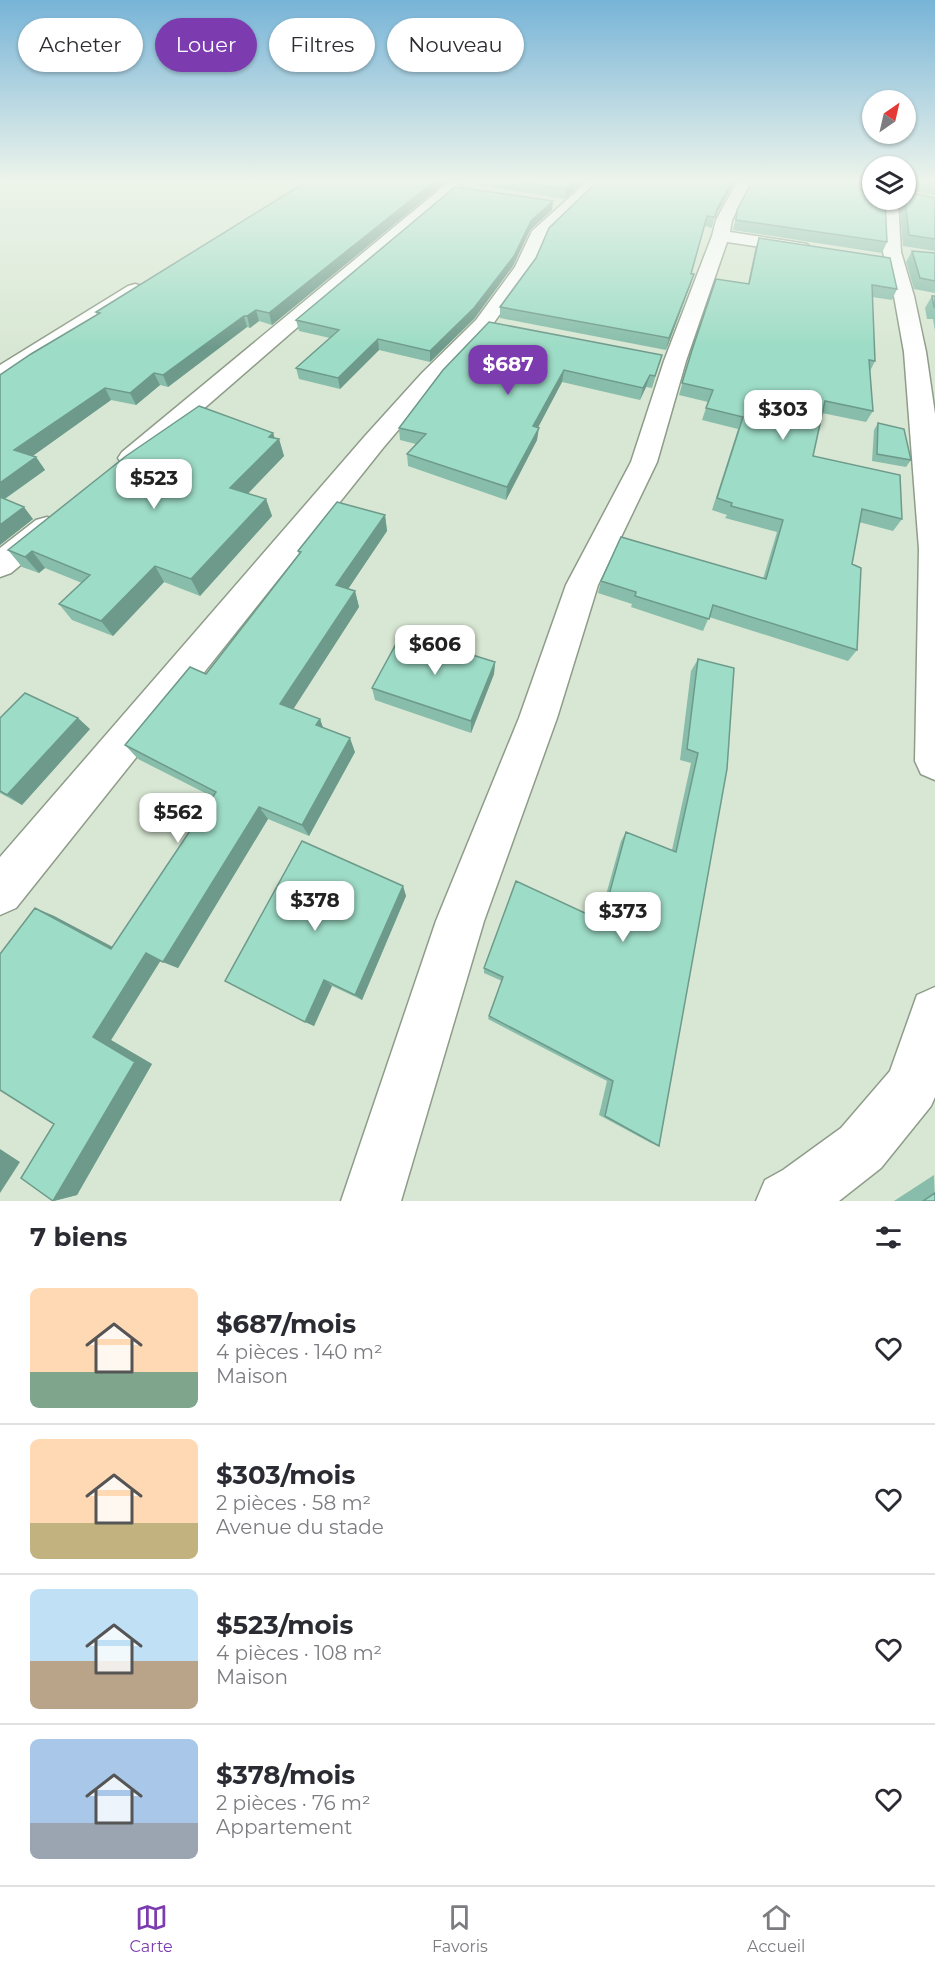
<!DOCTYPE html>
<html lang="fr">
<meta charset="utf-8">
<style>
body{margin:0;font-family:Montserrat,sans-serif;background:#f2f2f3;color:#2b2b33;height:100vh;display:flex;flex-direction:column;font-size:22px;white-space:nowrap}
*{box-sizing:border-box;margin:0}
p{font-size:20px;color:#7c7c81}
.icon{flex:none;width:33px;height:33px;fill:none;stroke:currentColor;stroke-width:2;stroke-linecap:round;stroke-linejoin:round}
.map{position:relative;height:1201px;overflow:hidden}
.drawer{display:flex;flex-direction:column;background:#fff;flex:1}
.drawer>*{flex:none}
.hud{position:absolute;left:18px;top:18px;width:600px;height:54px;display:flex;gap:12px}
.needle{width:39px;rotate:34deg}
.buttons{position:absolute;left:862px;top:90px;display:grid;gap:12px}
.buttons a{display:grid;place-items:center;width:54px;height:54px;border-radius:50%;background:#fff;box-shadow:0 2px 4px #0004;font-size:30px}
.price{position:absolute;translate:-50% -51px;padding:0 14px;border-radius:12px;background:#fff;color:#222;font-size:20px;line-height:39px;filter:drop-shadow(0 2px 3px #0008)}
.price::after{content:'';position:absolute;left:50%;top:36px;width:18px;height:14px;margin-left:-9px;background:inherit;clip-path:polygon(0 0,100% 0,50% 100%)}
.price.on{background:#7c3baf;color:#fff}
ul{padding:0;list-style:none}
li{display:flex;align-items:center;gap:18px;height:150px;padding:0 30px}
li+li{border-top:2px solid #e1e1e2}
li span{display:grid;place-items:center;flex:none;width:168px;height:120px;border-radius:9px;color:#555}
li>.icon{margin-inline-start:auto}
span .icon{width:72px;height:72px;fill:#fffc;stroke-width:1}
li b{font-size:26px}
h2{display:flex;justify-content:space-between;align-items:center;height:72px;padding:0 30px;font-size:26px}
.tag{padding:0 21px;border-radius:27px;background:#fff;box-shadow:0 2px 4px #0004;font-size:21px;line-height:54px}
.tag.on{background:#7c3baf;color:#fff}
.menu{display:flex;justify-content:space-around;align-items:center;height:84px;border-top:2px solid #e1e1e2;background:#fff;font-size:16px;color:#7c7c81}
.menu a{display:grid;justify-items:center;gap:3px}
.menu .on{color:#7c3baf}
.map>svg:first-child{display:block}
</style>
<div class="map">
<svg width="935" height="1201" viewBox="0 0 935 1201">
<rect width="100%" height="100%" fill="#d8e7d3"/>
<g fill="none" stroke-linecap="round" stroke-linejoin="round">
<g stroke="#8e9c89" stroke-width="3">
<path id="minor" d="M451,180H467L140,464L131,466L122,464L118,458L122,452Z
M589,180H605L546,237L533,268L490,328L438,383L383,448L16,908L0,915V857L365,436L422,373L476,320L515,267L532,231Z
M738,180H752L732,220L730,232L801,243L807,244L810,248L807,252L801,253L727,242L686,361L657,462L598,585L557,718L484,921L401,1201H341L436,921L519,718L566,585L631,462L664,361L712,236L716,220Z
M883,200H898L901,252L914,296L926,352L935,414V780L921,774L915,761L919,549L904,352L894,296L883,252Z
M135,284L142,286L145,290L142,294L8,380L0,382V365L128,286Z
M47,517L58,520L62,527L58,534L11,573L0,577V548L36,520Z
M935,987V1097L931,1106L881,1168L839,1201H756L765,1180L783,1170L841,1128L890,1071L917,995Z"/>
</g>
<use href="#minor" fill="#fff" fill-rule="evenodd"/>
<g stroke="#596256" stroke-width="3">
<path id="rail" d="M0,183L8,180"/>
</g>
<use href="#rail" stroke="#e5f4e0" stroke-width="2" stroke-dasharray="7" stroke-linecap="butt"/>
</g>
<path fill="#87bdaa" d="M309,180H448L272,325L259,321L250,328L247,327L168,387L160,385L136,405L111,400L32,456L36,457L45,470L5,499L33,519L0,545V375L97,315L96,312Z
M467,180H585L565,199L467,183Z
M599,180H735L714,218L712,228L705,226L691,274H694L690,286L666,350L500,318V307Z
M906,180H935V195L908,190L907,192L935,198V251L903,246L899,201L900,200H906Z
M553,201L552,210L530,230L513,266L474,319L430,362L379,350L340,389L299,379L296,368L330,338L299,331L296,320Z
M737,210L887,242L882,253L733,230Z
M759,238L897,289L892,300L872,297L875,361L870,371L873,411L866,422L822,413L813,456L902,519L893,531L859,522L852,564L857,650L848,661L709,617L703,631L631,607L632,604L598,593L601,581L763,579L777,532L725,518L727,515L712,510L738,429L702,420L708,402L679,395L692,350L748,284L755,249Z
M912,251L935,253V293L914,289L906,262Z
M932,296H935V331L933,319H927L925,308Z
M662,355L652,388L646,387L640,400L562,382L538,427L537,440L506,500L408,466L407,454L416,444L400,440L399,428L443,370Z
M878,423L911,460L906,467L872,461L874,430Z
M273,433L274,438L279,439L284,456L247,494L266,499L272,516L200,596L164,582L113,636L72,620L59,604L82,583L45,568L39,573L22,567L8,550Z
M385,515L387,531L348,589L355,591L359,607L293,709L320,719L323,728L355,752L309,836L268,819L178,968L160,961L111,1040L152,1064L77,1195L53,1201L54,1124L35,908L54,916L112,947L213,797L138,759L125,745L206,674L299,555L298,551Z
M698,659L734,668L659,1146L651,1143L599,1115L607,1081L488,1019L502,981L484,973V968L599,920L621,841L626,832L672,850L691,763L680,760L691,671Z
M495,662L494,674L471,733L375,700L372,688Z
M0,718L90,729L22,805L0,793Z
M403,886L406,896L362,1000L332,986L314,1026L225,981Z
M934,1175L935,1201H894Z"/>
<path fill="#6e9a8b" d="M436,180H448L272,325L269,313Z
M576,180H585L565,199L566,189Z
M733,180H735L714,219L717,209Z
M553,201L552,210L530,230L513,266L474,319L430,362V351L531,221Z
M694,274L690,286L666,350L669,338Z
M256,310L259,321L250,328L247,316Z
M244,316L247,327L168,387L163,375Z
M378,339L379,350L340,389L338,378Z
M564,370L562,382L532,439L533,426Z
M154,373L160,385L136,405L130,393Z
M650,375L646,387L640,400L643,388Z
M105,388L111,400L23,463L14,450Z
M539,428L537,440L506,500L507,487Z
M273,433L276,442L279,439L284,456L237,505L230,488Z
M36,457L45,470L0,502V483Z
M266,499L272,516L200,596L191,579Z
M24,507L33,519L0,545V525Z
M385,515L387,531L340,601L336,585Z
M32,551L45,568L39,573L25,557Z
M155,566L164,582L113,636L101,621Z
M355,591L359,607L287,719L280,704Z
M495,662L494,674L471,733V721Z
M78,718L90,729L22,805L7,795Z
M320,719L325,733L316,725Z
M350,738L355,752L309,836L302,825Z
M259,807L268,819L178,968L163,962Z
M403,886L406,896L362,1000L355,995Z
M35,908L54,916L128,955L111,949Z
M146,953L161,960L111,1040L152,1064L77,1195L54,1201L93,1037Z
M324,980L332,986L314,1026L305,1022Z
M0,1149L20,1162L0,1193Z"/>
<path fill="#9ddcc6" stroke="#6e9a8b" stroke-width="1.5" d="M309,180H436L269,313L256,310L247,316H244L163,375L154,373L130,393L105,388L14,450L36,457L0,483V375L31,354L100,313L96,312Z
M510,180H576L566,189Z
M599,180H733L717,209L715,217L707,216L691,274H694L669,338L500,307L536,258L549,228Z
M753,180H873V200H885L887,242L736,220L737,210Z
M906,180H911L909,188H906Z
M912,180H935V184Z
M455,187L553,201L531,221L514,256L474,308L430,351L378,339L338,378L296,368L339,330L296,320Z
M906,192L935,198V239L909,235L905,200H906Z
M759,238L890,258L897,289L872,285L875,361L869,360L873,411L825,401L813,456L900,475L902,519L862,509L852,564L861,568L857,650L713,605L709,619L635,596L636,592L601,581L621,537L766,579L783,520L731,506L732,503L717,498L743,417L706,408L713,390L682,383L692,350L716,279L749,284Z
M912,251L935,253V281L920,278Z
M932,296H935V307H934Z
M489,322L662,355L655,376L650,375L643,388L564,370L533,426L539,428L507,487L407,454L426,434L399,428L443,370Z
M199,406L273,433L269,437L279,439L230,488L266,499L191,579L155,566L101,621L59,604L90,575L32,551L25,557L8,550L126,456Z
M878,423L904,429L911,460L877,454Z
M0,497L24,507L0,525Z
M337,502L385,515L336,585L355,591L280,704L320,719L316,725L350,738L302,825L259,807L163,962L146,953L93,1037L135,1062L53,1201L21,1178L54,1124L0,1090V954L35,908L111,949L216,792L125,745L190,667L206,674L301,552L298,551Z
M402,633L495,662L471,721L372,688Z
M698,659L734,668L727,769L659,1146L605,1116L613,1081L489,1016L503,977L484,968L516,881L602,921L626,832L676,852L698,753L687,749Z
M25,693L78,718L7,795L0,791V718Z
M302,841L403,886L355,995L324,980L305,1022L225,981Z
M935,1193V1201H923Z"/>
<linearGradient id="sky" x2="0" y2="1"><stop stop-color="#77b4d7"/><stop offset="0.52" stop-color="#edf4eb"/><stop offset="1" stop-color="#edf4eb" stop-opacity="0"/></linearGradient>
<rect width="935" height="348" fill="url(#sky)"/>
</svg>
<div class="buttons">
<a><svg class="needle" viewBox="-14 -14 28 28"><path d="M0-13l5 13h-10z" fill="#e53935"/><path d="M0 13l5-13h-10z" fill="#7c7c81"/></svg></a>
<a><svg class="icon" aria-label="layers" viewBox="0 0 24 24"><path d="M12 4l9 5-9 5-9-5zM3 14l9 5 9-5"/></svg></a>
</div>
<b class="price on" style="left:508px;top:396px">$687</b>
<b class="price" style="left:783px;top:441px">$303</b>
<b class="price" style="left:154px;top:510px">$523</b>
<b class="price" style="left:435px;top:676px">$606</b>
<b class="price" style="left:178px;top:844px">$562</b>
<b class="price" style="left:315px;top:932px">$378</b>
<b class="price" style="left:623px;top:943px">$373</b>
<div class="hud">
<a class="tag">Acheter</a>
<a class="tag on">Louer</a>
<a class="tag">Filtres</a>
<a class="tag">Nouveau</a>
</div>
</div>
<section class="drawer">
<h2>7 biens<svg class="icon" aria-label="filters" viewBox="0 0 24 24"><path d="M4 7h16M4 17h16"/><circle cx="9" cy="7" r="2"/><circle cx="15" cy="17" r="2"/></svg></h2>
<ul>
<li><span style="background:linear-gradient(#ffd9b3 70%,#7fa58c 0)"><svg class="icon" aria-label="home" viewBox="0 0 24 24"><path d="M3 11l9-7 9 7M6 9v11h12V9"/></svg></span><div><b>$687/mois</b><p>4 pièces · 140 m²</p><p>Maison</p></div><svg class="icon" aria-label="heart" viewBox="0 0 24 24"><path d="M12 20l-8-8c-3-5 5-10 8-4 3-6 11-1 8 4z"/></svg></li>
<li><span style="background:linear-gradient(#ffd9b3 70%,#c2b280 0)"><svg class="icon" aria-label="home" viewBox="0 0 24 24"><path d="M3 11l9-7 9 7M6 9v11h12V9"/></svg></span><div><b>$303/mois</b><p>2 pièces · 58 m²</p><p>Avenue du stade</p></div><svg class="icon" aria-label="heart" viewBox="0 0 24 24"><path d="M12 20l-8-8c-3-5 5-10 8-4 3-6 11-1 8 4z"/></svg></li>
<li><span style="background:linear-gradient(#bfe0f5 60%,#b9a48a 0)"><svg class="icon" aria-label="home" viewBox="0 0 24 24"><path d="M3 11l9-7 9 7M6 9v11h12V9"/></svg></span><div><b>$523/mois</b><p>4 pièces · 108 m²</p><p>Maison</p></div><svg class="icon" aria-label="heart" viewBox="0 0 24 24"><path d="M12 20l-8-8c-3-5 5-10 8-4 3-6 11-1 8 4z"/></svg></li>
<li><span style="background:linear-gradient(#a9c7e8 70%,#9aa5b1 0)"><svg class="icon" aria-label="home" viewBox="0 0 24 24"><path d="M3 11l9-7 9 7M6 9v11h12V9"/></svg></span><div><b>$378/mois</b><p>2 pièces · 76 m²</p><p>Appartement</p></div><svg class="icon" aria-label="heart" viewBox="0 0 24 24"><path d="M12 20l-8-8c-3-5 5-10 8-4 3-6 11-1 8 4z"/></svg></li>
</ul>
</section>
<nav class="menu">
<a class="on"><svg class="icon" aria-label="map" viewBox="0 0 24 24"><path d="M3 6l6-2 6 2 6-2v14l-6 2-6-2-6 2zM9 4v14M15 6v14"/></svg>Carte</a>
<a><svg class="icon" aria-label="saved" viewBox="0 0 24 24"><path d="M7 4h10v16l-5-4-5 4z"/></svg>Favoris</a>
<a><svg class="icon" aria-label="home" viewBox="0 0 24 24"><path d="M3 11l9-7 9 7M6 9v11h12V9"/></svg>Accueil</a>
</nav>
